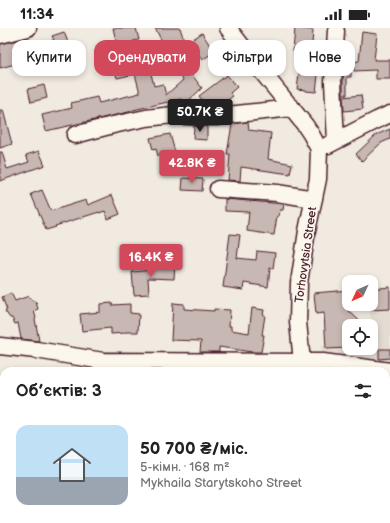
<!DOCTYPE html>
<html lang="uk">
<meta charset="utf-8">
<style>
body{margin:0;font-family:"Balsamiq Sans",sans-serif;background:#f6f6f6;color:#222;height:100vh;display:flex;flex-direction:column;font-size:15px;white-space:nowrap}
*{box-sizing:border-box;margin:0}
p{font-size:13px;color:#767676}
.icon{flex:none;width:22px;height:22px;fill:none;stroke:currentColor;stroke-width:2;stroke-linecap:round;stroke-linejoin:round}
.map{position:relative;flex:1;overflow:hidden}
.drawer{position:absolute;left:0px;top:339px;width:390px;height:156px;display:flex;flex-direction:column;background:#fff;border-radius:12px 12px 0 0;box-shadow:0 2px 6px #0003}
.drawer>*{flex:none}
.banner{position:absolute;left:12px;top:12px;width:366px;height:36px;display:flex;gap:8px}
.needle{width:26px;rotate:226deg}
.controls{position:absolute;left:342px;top:247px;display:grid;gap:8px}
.controls a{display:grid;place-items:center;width:36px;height:36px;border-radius:8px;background:#fff;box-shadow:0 2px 6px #0003;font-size:20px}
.price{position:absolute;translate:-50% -34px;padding:0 9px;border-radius:4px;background:#d1495b;color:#fff;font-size:13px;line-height:26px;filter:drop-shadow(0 1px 2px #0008)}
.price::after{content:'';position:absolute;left:50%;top:24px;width:12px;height:9px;margin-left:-6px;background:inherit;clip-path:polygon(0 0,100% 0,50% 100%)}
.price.active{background:#222;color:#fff}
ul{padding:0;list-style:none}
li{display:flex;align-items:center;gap:12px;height:100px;padding:0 16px}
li+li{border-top:1px solid #e0e0e0}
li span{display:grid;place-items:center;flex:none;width:112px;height:80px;border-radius:12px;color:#555}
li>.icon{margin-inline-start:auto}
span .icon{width:48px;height:48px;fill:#fffc;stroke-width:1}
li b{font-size:17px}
h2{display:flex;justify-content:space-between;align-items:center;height:48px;padding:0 16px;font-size:17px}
.chip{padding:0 14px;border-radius:12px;background:#fff;box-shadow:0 2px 6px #0003;font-size:14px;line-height:36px}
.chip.active{background:#d1495b;color:#fff}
.status{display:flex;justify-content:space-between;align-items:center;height:28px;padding:0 20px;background:#fff;direction:ltr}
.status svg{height:11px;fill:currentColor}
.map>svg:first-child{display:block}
</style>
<div class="status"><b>11:34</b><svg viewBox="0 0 49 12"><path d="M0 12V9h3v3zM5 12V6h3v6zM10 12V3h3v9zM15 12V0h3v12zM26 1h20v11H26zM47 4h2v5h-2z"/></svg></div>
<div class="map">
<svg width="390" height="495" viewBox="0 0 390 495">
<rect width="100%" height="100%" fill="#f0eae0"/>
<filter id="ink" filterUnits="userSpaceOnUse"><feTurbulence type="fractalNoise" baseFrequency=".025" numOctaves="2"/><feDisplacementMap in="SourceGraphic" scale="8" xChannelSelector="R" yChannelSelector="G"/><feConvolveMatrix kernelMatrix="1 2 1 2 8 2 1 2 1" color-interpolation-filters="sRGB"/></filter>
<g filter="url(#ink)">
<path fill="#e4dbd2" d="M390,280V465L386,461V343H324L321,318L349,316V320H371V314H373L370,282Z"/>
<path fill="#c8b8b3" stroke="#4a1f2b" d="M113,0H136L139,12L133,13L138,36L144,34L145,38L149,37L154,58L163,56L166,67L183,52L178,43L186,39L202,60L185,76L181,71L133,82V83L46,103L42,87L72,80L71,75L97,69L99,75L140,65L135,46L117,50L111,28L119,26Z
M155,0H180L185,15L167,23Z
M295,0L313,2L311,29L320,30L316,64L306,63V62L297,61L302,23H293Z
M64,4L69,17L49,24L50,27L0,40V16L26,10L27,17L35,14L36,18L54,12L52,8Z
M362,4L377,6L374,32H390V51H376V42L354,43L353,34L359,33Z
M202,5L214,24L202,32L190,13Z
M344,37H351V49H347V67H343V54Z
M227,47L237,59L230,65L233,68L218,79L208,80L199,68Z
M44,57L47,70L31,74L28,61Z
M361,67L363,81L344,83L343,69Z
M0,82H3L12,116L0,120Z
M248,94L249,102L271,105L268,131L292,136L290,146L241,139L240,153L228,152L230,126H227L232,96Z
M194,98H207V112L193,111Z
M390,101V111L381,115L362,133L356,126L376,107Z
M170,106L175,124L158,128L156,121L153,122L150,110Z
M39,123L45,137L0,153V124H2L7,141L29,134L26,127Z
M169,129H180V142L170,143Z
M183,150L203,151L202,163L182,162Z
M42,162L51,183L86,172L88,177L112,167L120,186L108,191L105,183L99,185V184L55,198L56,199L46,202L31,166Z
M225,171L284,176L283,182H280L279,188H277L274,207L247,203L249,184L225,183Z
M230,206L240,207L237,230L256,232L257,223L275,225L273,241L270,240L268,259L244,255L243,262L223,259Z
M175,235L174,251L148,250L149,266L134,267L132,244L152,242V240Z
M390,259V281L371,282V261Z
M349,262V283L365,298H349V320L326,321L324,285L316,286L314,265Z
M11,265L15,273L29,268L30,271L36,274L38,281L34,283L36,290L35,291L39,313L21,311L18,295L15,296L12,290H10L5,283L7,282L2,269Z
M112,275V277L130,276V285L139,286L138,304H125V305L111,306V300L82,303L80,286L100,284V276Z
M173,275L184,276V281L214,283V281L230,282L229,298H231V302L249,305L252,280L264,282L263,287H265L262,307H264L261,324H252L219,319V324H200L201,313L171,312Z
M379,321H390V330L379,331Z"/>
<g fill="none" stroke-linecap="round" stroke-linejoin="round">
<g stroke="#4a1f2b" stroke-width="19">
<path id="minor" d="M228,0L263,45L305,97L311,106L319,121L318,151L307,203L299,255L298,294L302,334L305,343
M336,3L333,54L336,113
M0,7L28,0
M75,107L113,97L146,90L173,87L199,89H216L237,86L292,80
M328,117L377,92L390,86
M218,161L277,165L314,171
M0,318L36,322L103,333L323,334L390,343
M386,485L390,489
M303,491L304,495"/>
</g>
<use href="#minor" stroke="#fbf7ec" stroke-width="16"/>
</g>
</g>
<g text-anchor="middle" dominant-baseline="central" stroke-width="3" stroke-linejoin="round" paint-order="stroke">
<g font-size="12" fill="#4a1f2b" stroke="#fbf7ec">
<text transform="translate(306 227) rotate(-82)">Torhovytsia Street</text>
</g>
</g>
</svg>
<div class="controls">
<a><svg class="needle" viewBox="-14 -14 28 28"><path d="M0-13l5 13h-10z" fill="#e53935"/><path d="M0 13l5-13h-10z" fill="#767676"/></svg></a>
<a><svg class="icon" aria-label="locate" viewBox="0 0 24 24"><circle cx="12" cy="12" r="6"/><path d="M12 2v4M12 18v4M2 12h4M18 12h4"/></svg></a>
</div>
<b class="price active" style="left:200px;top:105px">50.7K ₴</b>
<b class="price" style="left:192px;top:156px">42.8K ₴</b>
<b class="price" style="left:151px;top:250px">16.4K ₴</b>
<div class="banner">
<a class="chip">Купити</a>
<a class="chip active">Орендувати</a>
<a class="chip">Фільтри</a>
<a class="chip">Нове</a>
</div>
<section class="drawer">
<h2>Об’єктів: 3<svg class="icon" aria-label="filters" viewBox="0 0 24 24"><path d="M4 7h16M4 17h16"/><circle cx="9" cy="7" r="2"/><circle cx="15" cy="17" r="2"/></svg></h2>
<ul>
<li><span style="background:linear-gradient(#bfe0f5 65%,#9aa5b1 0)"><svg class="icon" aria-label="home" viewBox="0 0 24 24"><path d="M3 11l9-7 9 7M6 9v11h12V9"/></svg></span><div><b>50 700 ₴/міс.</b><p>5-кімн. · 168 m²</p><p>Mykhaila Starytskoho Street</p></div></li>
</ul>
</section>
</div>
